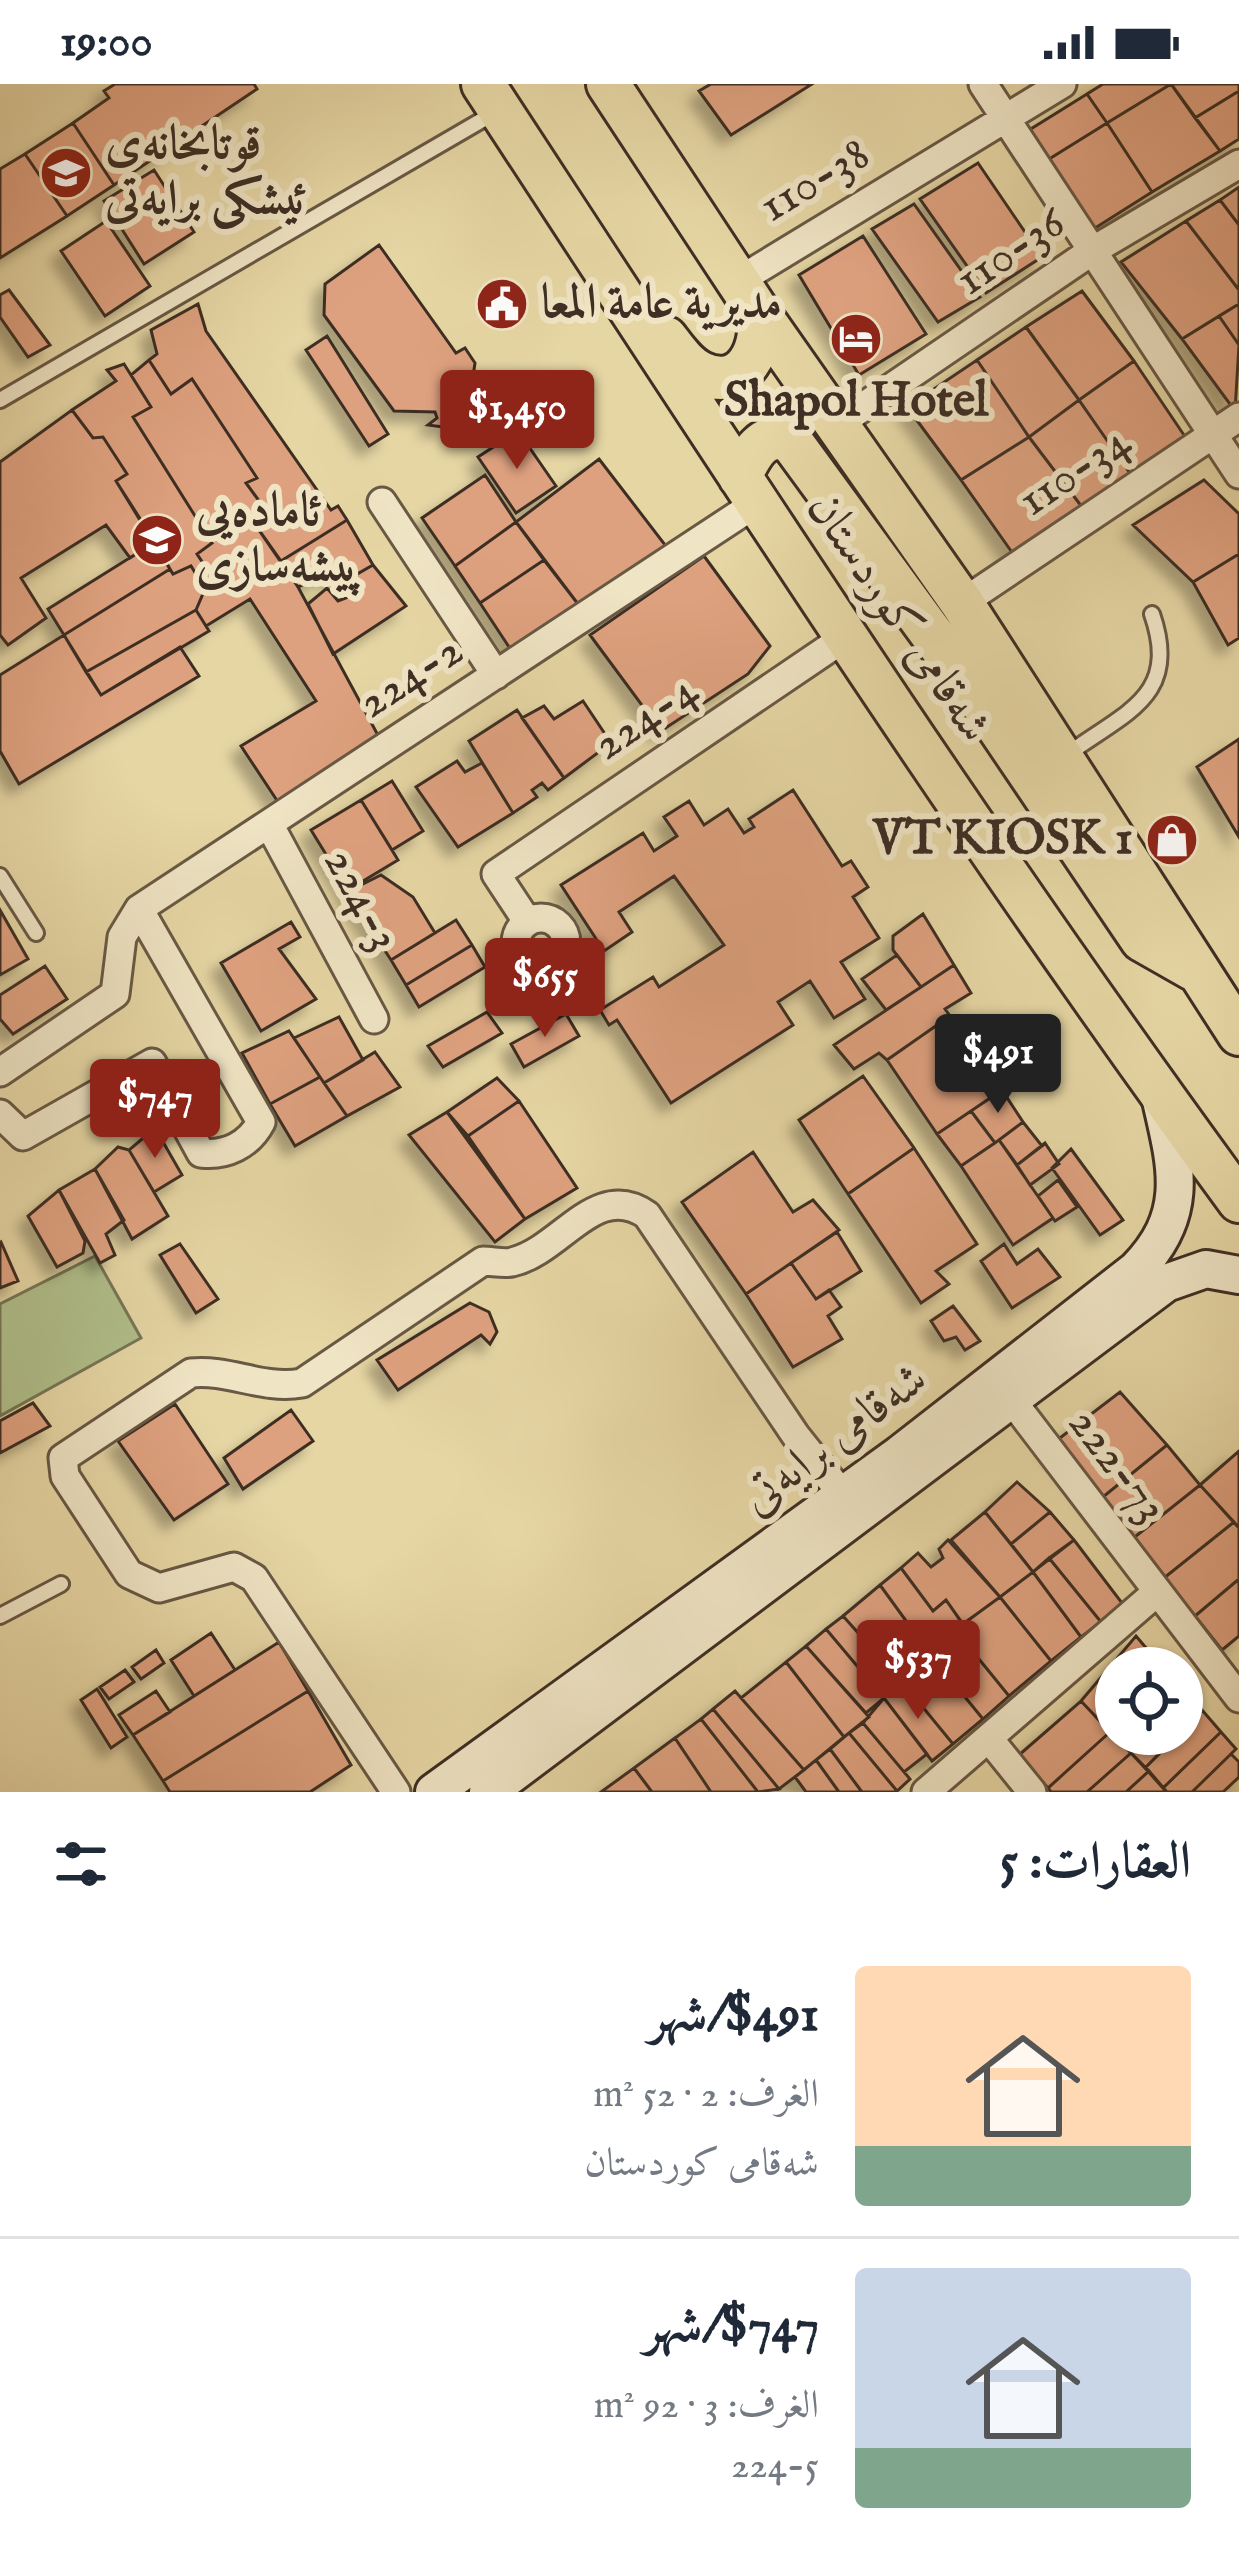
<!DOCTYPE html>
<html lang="ar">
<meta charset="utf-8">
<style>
body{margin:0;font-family:"IM FELL English",Amiri,serif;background:#f6f6f7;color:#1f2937;direction:rtl;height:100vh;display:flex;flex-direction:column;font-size:45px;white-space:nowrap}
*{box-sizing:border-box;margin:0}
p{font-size:39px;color:#747a83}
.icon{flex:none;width:66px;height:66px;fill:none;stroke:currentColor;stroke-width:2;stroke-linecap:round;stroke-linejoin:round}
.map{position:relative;height:1708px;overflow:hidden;direction:ltr}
.details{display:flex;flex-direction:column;background:#fff;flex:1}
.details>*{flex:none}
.fabs{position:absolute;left:1095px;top:1563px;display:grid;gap:24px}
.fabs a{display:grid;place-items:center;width:108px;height:108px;border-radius:50%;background:#fff;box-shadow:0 3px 9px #0004;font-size:60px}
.price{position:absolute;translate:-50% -102px;padding:0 27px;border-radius:12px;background:#8f2418;color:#fff;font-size:39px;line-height:78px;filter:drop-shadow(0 3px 6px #0008)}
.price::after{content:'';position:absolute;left:50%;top:72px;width:36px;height:27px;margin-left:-18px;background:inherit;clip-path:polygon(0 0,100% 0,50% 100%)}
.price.selected{background:#222;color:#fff}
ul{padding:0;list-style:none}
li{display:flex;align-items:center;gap:36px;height:300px;padding:0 48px}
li+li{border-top:3px solid #e0e1e3}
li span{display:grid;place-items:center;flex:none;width:336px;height:240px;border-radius:12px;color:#555}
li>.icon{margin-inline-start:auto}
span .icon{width:144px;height:144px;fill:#fffc;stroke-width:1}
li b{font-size:51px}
h2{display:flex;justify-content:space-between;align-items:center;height:144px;padding:0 48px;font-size:51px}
.status{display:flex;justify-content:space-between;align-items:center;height:84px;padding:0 60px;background:#fff;direction:ltr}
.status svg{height:33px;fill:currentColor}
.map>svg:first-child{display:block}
</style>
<div class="status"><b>19:00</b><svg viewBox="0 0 49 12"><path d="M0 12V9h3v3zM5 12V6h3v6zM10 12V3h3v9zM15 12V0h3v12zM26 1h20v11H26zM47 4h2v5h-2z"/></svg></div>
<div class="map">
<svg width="1239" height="1708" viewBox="0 0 1239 1708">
<defs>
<filter id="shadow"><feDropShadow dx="-10" dy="10" stdDeviation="6" flood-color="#0004"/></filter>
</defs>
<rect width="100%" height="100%" fill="#e6d6a4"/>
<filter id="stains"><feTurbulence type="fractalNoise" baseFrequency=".00167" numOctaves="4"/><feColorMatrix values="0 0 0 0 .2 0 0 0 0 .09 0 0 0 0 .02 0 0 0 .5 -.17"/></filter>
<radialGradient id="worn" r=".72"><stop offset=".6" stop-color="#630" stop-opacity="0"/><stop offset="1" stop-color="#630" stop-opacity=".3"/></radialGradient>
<path fill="#b0bf8a" stroke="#777657" stroke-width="3" d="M95,1172L141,1254L0,1332V1220Z"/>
<path fill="#dea17f" stroke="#3e2e24" stroke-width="3" filter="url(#shadow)" d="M115,0H254L257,5L114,101L73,39L109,14L104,7Z
M711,0H812L731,51L699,7Z
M1103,0H1171L1107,39L1087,10Z
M1171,0H1239V7L1195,34Z
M1171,0L1220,67L1152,108L1107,39Z
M1239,7V55L1220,67L1195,34Z
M1087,10L1107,39L1046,77L1026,48Z
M73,39L114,101L67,132L25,70Z
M1107,39L1152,108L1092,146L1046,77Z
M25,70L67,132L0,174V85Z
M978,79L1042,173L986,209L920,115Z
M154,86L194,148L144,180L104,117Z
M1239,103V141L1220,116Z
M1220,116L1239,141V206L1186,137Z
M914,120L980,213L938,238L872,145Z
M106,137L150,202L105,232L61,167Z
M1186,137L1239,206V220L1182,255L1121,178Z
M863,152L926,250L859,291L799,191Z
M379,161L456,269L465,264L475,279L472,299L448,321L449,337L443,343L428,341L437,334L435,328L394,327L324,231L325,200Z
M9,206L50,261L28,273L0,233V211Z
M1082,207L1134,277L1079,316L1026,243Z
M198,220L206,247L331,426L338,422L347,436L281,477L252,436L265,425L246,399L257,394L192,295L171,310L149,276L157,270L151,246Z
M1239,220V261L1219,232Z
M1219,232L1239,261L1235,327L1182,255Z
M1026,243L1079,316L1029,353L977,276Z
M327,252L388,350L369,362L306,266Z
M149,276L171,310L192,295L257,394L246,399L265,425L252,436L298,503L380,655L278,718L241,662L316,617L250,515L206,542L196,526L205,505L217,500L197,470L212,459L133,333L151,323L131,291Z
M977,276L1029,353L961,396L907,323Z
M1134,277L1188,357L1134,395L1079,316Z
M124,280L151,323L133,333L212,459L197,470L217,500L205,505L191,482L173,490L116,397L127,390L103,353L93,354L72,326L116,297L107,286Z
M1079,316L1134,395L1085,427L1029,353Z
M72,326L93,354L103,353L127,390L116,397L155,458L130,474L106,441L21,494L46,534L8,561L0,551V378Z
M518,347L556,402L516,429L478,373Z
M1029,353L1085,427L1016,474L961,396Z
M599,375L669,466L578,520L516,438Z
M485,391L516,438L455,482L422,434Z
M1204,396L1239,430V470L1193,498L1133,441Z
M347,436L373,481L340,500L328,489L298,503L281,477Z
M516,438L544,476L480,519L455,482Z
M155,458L170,485L64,551L48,525Z
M1239,470V554L1228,561L1193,498Z
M704,472L770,562L748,590L661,647L590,551Z
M544,476L578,520L511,566L480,519Z
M373,481L406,522L333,570L308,520L327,504L338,517L346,514L340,500Z
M191,482L205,505L196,526L86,588L64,551L170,485L173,490Z
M196,526L209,547L101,611L86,588Z
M64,551L101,611L180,563L199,592L19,700L0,667V591Z
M583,617L611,659L564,694L522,634L544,622L554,635Z
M517,626L564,694L548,706L542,699L532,706L537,713L513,729L469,657Z
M1239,655V753L1197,683Z
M457,677L465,688L482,679L513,729L458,763L416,703Z
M392,697L423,747L392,766L361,716Z
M793,706L842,782L851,777L868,803L853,813L879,854L841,878L865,915L834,934L810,897L778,918L793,941L671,1019L617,936L609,941L600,926L653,893L659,903L724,861L674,792L619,828L632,848L604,867L561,801L643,749L654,767L677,752L664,733L689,717L704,741L728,725L744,749L754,743L749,735Z
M361,716L398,776L348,806L311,746Z
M381,791L413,813L435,849L391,876L347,808Z
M0,826L28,875L0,891Z
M923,830L954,881L921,903L893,866V852Z
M456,836L472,861L406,901L391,876Z
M291,838L300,853L279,865L316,915L261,947L221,879Z
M472,861L485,883L419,923L406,901Z
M897,871L921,903L886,926L862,895Z
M954,881L971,909L945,925L950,932L887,976L879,969L854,985L834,961Z
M45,882L67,915L13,950L0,935V911Z
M487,928L502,949L443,983L428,962Z
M566,930L579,952L524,983L511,960Z
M950,932L1002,1006L937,1050L887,976Z
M339,933L363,976L324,999L294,954Z
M289,947L320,993L270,1020L242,969Z
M375,968L400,1003L347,1032L324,999Z
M863,992L914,1064L848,1110L799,1036Z
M320,993L347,1032L295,1062L270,1020Z
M497,994L519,1017L468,1052L447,1028Z
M1002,1006L1023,1038L995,1059L971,1027Z
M519,1017L577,1104L525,1135L468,1052Z
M971,1027L995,1059L961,1082L937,1050Z
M447,1028L525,1135L495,1158L409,1051Z
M1023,1038L1042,1062L1017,1081L999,1056Z
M155,1044L182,1091L154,1108L129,1066Z
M999,1056L1053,1134L1013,1161L961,1082Z
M1045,1059L1059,1080L1030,1101L1017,1081Z
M118,1063L129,1066L168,1132L132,1155L95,1085Z
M914,1064L977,1160L936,1187L949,1200L921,1219L848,1110Z
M1071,1065L1123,1136L1100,1151L1052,1084Z
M753,1068L793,1128L813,1116L839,1146L746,1210L682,1118Z
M95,1085L124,1136L106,1150L115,1171L100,1179L59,1106Z
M1058,1096L1077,1123L1055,1137L1038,1112Z
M59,1106L85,1157L83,1169L57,1183L28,1132Z
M837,1148L861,1187L816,1215L791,1179Z
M1,1158L18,1197L0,1204V1159Z
M180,1160L218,1215L196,1229L160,1171Z
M1004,1160L1017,1180L1038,1165L1060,1193L1012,1224L981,1177Z
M791,1179L816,1215L829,1206L841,1223L828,1232L842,1255L793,1283L746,1210Z
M470,1219L489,1228L497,1248L490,1260L481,1251L398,1306L377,1276Z
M953,1222L980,1257L965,1266L956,1253L944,1257L931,1237Z
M1120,1308L1167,1361L1098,1417L1052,1360Z
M33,1319L50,1342L0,1369V1337Z
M175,1320L228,1400L174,1436L118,1357Z
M291,1326L313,1357L243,1405L224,1374Z
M1167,1361L1200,1401L1131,1456L1098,1417Z
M1239,1367V1444L1200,1401Z
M1017,1398L1050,1428L1011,1460L985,1428Z
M1200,1401L1234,1438L1164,1494L1131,1456Z
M985,1428L1033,1488L1000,1513L951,1456Z
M1050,1428L1074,1456L1033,1488L1011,1460Z
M1234,1438L1239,1444V1495L1195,1532L1164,1494Z
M948,1456L1000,1513L963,1540L946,1516L933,1527L901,1484L918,1469L931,1483L943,1474L939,1465Z
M1074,1456L1122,1519L1101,1538L1049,1474Z
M1049,1474L1101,1538L1081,1553L1033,1488Z
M901,1484L933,1527L946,1516L968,1548L933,1574L880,1501Z
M1033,1488L1081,1553L1051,1577L1000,1513Z
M1239,1495V1552L1222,1566L1195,1532Z
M880,1501L933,1574L903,1599L843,1532Z
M1000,1513L1051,1577L1009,1612L961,1553L968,1548L963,1540Z
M843,1532L903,1599L884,1614L826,1545Z
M826,1545L884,1614L866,1629L806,1562Z
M211,1549L235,1586L194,1612L171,1576Z
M1136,1552L1163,1584H1116L1114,1652L1081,1617Z
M961,1553L1009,1612L983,1635L933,1574Z
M279,1558L308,1607L163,1697L133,1651Z
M806,1562L869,1633L844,1653L786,1578Z
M156,1566L164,1579L141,1595L132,1583Z
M933,1574L983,1635L953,1660L903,1599Z
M786,1578L844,1653L804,1686L741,1614Z
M125,1586L134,1598L109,1615L100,1603Z
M903,1599L953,1660L932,1677L884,1614Z
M97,1605L127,1653L111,1664L81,1616Z
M156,1607L170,1628L133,1651L119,1631Z
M308,1607L351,1681L310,1708H170L163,1697Z
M735,1607L804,1686L779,1705L713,1625Z
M1184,1608L1202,1626L1182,1647V1610Z
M884,1614L927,1670L904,1688L863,1639Z
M1081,1617L1110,1648L1048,1704L1019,1671Z
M713,1625L779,1705L758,1708L701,1635Z
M1202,1626L1221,1648L1163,1704L1145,1684Z
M701,1635L758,1708H711L675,1654Z
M863,1639L910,1695L897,1707L849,1649Z
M1110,1648L1131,1669L1087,1708H1051L1048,1704Z
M1221,1648L1236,1665L1192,1708H1167L1163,1704Z
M849,1649L897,1707L896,1708H862L830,1665Z
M1148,1650H1179L1145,1684L1131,1669Z
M675,1654L711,1708H652L634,1684Z
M830,1665L862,1708H839L816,1676Z
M1131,1669L1149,1687L1126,1708H1087Z
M1231,1670L1239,1678V1693L1223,1708H1192Z
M816,1676L839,1708H806L795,1693Z
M634,1684L652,1708H601Z
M1149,1687L1167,1708H1126Z"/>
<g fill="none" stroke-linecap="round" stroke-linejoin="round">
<g stroke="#685844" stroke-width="20">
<path id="service" d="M0,316L496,28
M1064,673C1124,628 1181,614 1152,530
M0,792L36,849
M0,1532L61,1500"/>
</g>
<g stroke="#685844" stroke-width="33">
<path id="minor" d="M983,0L1239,390
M738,197L1062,0
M838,340L1092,167L1239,80
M382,418L496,591
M962,519L1239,333
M269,740L374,935
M516 859a25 25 0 1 1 50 0a25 25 0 1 1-50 0Z
M527,837L496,790L847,552
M0,988L115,910L122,853L139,825L758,418
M0,1030L23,1052L152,979L201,1069C226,1072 249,1061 261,1038L139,825
M1013,1318L1239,1614
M990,1656L1032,1708
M396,1708L254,1494L234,1483L159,1504L129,1490L65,1392L63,1374L191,1289C230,1285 262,1306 302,1299L483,1177C492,1177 504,1180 512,1178C561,1167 596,1095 647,1131L796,1352L843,1411
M926,1708L1157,1508"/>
</g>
<g stroke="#3e2e24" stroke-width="42">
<path id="secondary" d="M434,1708L900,1370L1136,1186C1191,1130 1176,1082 1160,1012
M488,1708L1166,1199L1206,1185L1239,1191"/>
</g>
<g stroke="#3e2e24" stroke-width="48">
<path id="trunk" d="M483,0C729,376 973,755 1239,1117
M608,0L758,228L962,519L1239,950
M666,254C676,267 686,282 701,289C744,309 765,263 758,228
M740,393C751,370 762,347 790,356L980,616L1142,856L1193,885"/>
</g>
<use href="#service" stroke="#efe4c4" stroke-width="14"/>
<use href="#minor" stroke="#efe4c4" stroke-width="27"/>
<use href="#secondary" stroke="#efe4c4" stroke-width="36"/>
<use href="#trunk" stroke="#e6d6a4" stroke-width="42"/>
</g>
<defs>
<g id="school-disc" transform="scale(2.7)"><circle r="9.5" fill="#8f2418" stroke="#efe4c4"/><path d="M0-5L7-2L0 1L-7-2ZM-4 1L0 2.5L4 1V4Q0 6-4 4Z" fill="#fff"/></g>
<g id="civic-disc" transform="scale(2.7)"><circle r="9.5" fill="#8f2418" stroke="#efe4c4"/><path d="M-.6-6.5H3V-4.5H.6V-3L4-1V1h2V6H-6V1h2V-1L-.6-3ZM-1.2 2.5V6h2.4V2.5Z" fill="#fff"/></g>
<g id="hotel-disc" transform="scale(2.7)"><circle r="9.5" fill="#8f2418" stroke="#efe4c4"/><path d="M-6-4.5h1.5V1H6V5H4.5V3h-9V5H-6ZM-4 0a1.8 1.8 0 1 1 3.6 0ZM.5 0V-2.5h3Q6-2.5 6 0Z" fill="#fff"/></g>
<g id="shop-disc" transform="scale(2.7)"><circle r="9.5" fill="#8f2418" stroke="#efe4c4"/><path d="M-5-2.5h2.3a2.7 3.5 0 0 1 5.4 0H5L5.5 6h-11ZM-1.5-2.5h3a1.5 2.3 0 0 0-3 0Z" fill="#fff"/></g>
</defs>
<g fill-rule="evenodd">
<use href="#school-disc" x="66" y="89"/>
<use href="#civic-disc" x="502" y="220"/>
<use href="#hotel-disc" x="856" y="255"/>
<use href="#school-disc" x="157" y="456"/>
<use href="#shop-disc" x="1172" y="756"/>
</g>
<g text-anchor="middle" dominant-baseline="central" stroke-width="12" stroke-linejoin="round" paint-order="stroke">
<g font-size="48" font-weight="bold" fill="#3e2e24" stroke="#efe4c4" text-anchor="start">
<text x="105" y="61">قوتابخانەی<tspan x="105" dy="55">ئیشکی برایەتی</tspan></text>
<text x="541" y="220">مدیریة عامة المعا</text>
<text x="856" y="318" text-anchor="middle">Shapol Hotel</text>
<text x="196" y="428">ئامادەیی<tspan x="196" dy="55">پیشەسازی</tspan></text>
<text x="1133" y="756" text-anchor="end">VT KIOSK 1</text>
</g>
<g font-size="48" fill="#3e2e24" stroke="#efe4c4">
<text transform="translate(815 97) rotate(-31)">110-38</text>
<text transform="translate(1011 168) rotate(-34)">110-36</text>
<text transform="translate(1075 388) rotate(-34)">110-34</text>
<text transform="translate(898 534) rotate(56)">شەقامی کوردستان</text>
<text transform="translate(411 593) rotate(-33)">224-2</text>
<text transform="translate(646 634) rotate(-34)">224-4</text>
<text transform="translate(361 816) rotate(62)">224-3</text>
<text transform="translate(835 1356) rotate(-37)">شەقامی برایەتی</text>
<text transform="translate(1117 1382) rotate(53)">222-73</text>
</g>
</g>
<rect width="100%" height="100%" filter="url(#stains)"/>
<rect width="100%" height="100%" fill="url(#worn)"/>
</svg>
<div class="fabs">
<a><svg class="icon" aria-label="locate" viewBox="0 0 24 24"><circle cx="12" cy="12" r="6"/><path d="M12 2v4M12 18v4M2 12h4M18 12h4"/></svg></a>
</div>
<b class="price" style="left:517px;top:388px">$1,450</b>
<b class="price" style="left:545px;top:956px">$655</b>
<b class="price selected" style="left:998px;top:1032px">$491</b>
<b class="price" style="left:155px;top:1077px">$747</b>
<b class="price" style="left:918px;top:1638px">$537</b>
</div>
<section class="details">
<h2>العقارات: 5<svg class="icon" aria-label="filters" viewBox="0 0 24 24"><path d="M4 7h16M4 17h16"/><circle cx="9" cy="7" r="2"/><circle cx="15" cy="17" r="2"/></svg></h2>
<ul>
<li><span style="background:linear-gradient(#ffd9b3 75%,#7fa58c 0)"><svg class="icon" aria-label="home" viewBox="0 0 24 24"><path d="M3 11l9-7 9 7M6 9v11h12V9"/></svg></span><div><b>$491/شهر</b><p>الغرف: 2 · 52 m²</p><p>شەقامی کوردستان</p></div></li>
<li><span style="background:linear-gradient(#c9d6e8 75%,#7fa58c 0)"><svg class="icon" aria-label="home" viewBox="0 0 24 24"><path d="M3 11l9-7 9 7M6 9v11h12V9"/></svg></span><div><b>$747/شهر</b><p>الغرف: 3 · 92 m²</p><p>224-5</p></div></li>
</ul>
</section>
